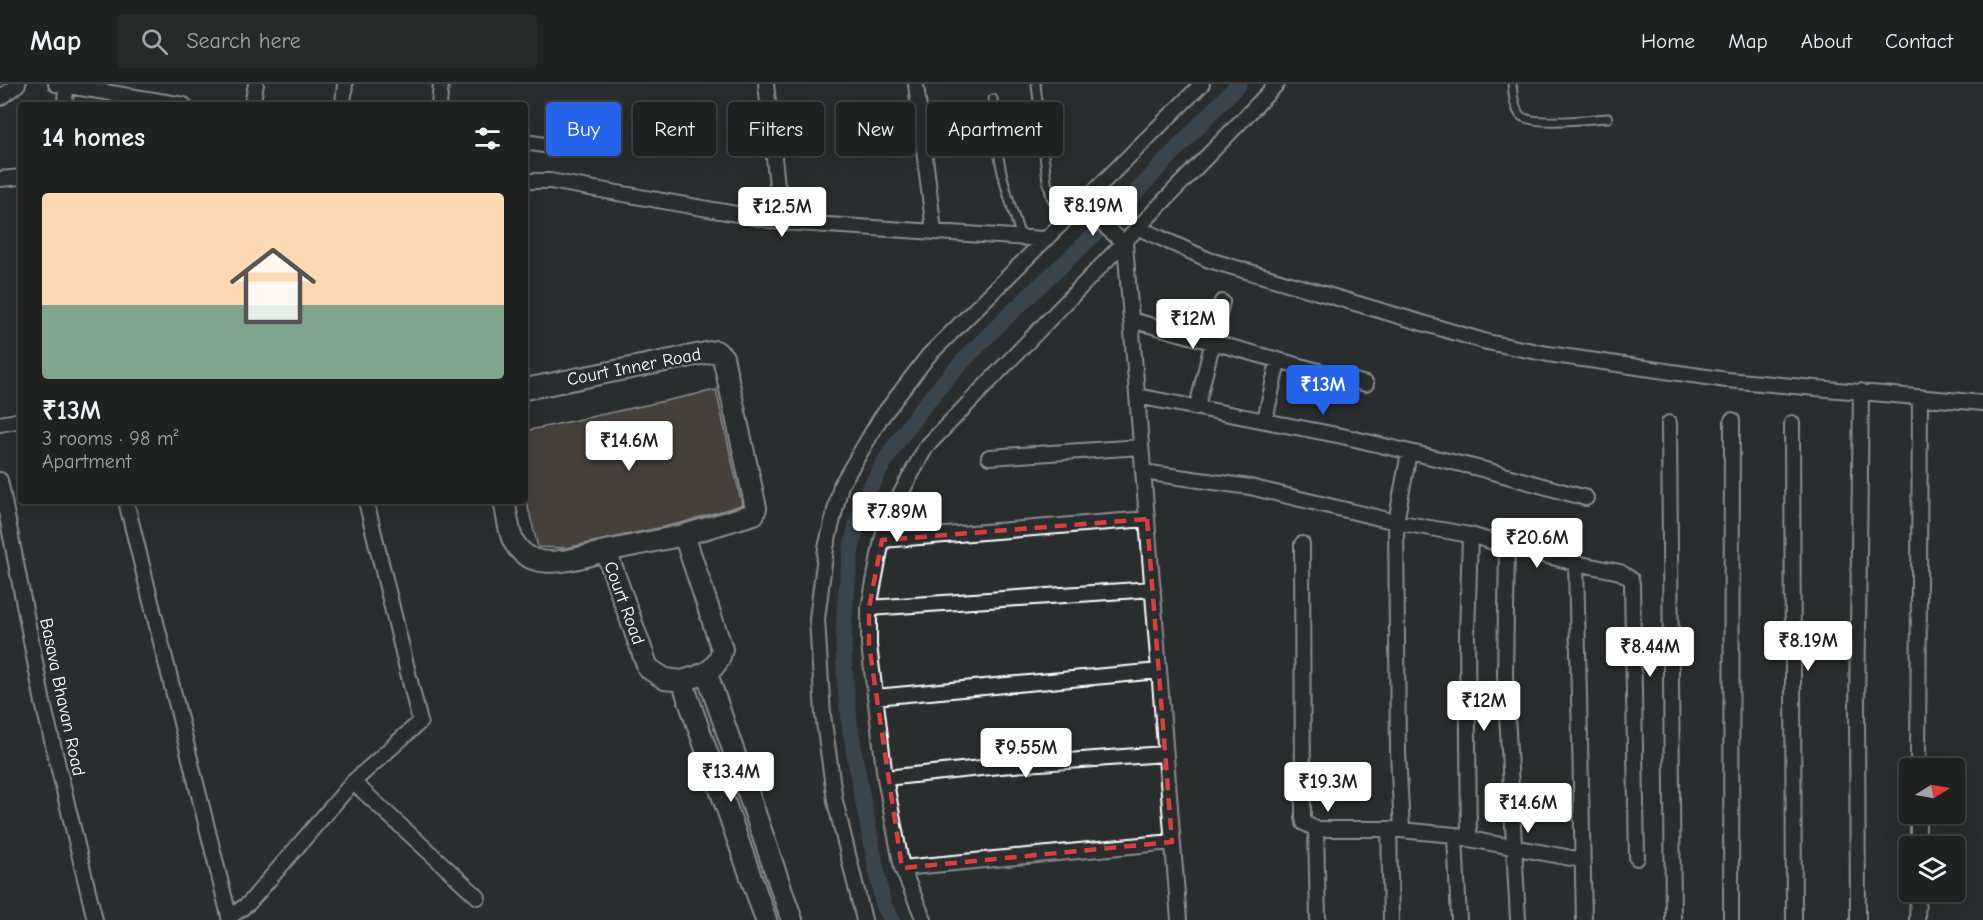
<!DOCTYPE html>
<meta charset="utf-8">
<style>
body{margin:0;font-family:"Comic Neue",sans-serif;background:#282a2a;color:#f1f3f6;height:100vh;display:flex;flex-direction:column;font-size:22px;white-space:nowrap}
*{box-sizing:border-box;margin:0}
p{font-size:20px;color:#a2a4a5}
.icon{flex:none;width:33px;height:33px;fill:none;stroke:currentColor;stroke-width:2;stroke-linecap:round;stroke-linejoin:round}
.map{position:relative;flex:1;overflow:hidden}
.sheet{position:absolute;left:18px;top:18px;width:510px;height:402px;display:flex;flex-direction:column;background:#202222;border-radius:6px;box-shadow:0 6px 24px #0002,0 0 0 2px #3d3f40}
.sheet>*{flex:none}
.hud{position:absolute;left:546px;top:18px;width:570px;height:54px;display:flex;gap:12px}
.needle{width:39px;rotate:79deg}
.fabs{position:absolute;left:1899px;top:674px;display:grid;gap:12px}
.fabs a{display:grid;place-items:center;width:66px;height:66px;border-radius:6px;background:#202222;box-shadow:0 6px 24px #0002,0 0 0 2px #3d3f40;font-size:30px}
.price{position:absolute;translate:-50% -51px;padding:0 14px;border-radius:6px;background:#fff;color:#222;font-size:20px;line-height:39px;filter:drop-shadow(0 2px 3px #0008)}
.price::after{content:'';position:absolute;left:50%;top:36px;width:18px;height:14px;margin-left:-9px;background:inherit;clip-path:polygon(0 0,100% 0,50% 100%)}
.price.on{background:#2563eb;color:#fff}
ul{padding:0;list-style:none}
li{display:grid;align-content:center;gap:12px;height:318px;padding:0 24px}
li span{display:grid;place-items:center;height:186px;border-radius:6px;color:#555}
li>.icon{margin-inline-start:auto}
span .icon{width:108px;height:108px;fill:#fffc;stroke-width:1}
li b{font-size:26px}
h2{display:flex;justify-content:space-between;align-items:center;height:72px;padding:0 24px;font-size:26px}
.tag{padding:0 21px;border-radius:6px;background:#202222;box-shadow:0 6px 24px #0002,0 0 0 2px #3d3f40;font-size:21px;line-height:54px}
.tag.on{background:#2563eb;color:#fff}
header{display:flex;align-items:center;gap:36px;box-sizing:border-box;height:84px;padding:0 30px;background:#202222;border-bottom:2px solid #3d3f40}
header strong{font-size:28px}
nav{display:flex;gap:33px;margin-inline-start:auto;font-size:21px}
.search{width:420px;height:54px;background:#282a2a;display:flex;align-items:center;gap:15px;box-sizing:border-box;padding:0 21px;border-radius:6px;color:#a2a4a5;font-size:22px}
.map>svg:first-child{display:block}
</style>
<header>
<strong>Map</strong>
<div class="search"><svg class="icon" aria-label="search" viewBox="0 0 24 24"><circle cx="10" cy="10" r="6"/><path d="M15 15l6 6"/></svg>Search here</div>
<nav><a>Home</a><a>Map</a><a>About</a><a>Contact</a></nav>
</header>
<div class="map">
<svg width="1983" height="836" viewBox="0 0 1983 836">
<rect width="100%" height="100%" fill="#2a2d2e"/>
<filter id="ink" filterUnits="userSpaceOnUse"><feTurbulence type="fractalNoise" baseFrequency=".0167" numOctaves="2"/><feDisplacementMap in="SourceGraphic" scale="12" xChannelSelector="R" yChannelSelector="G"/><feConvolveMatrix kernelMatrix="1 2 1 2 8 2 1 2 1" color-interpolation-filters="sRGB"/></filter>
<g filter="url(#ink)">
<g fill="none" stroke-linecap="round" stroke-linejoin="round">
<path stroke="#4e6372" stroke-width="16" d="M892,836L883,820C867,727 837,620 845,525C848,485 852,438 871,402C924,300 1016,226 1097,148C1146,100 1191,48 1239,0"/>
</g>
<path fill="#685850" stroke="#fff" stroke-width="1.5" d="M716,306L742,421L681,439L566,464L538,463L525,412V347Z"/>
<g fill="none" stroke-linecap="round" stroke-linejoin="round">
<g stroke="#fff" stroke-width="11">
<path id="lane" d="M1036,0L1047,97L1051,113L1064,137
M1512,0C1513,9 1514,25 1521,32C1534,42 1591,35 1608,34
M993,15C995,71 1004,101 1021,153"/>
</g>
<g stroke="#fff" stroke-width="18">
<path id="street" d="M56,0L184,21
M766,0L781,138
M916,0L934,147
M0,14L18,0
M65,21L66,1
M252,21L256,0
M343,21L345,0
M439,21L441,0
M525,58L557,63
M0,95L21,93
M525,97H550L781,138L1044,155
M1082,122L1125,160L1179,836
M1139,144L1209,176L1487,258L1548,270L1727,296L1983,319
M1131,236L1366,300
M1137,312L1342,352L1482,385L1586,414
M1197,323L1222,218
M1265,336L1278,277
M1669,339L1673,836
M1792,339L1794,836
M0,340L21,336
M989,373L1141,363
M1143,388L1250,403L1396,438L1409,369
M0,396L43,619L95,836
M126,417L230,836
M882,456L1147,435
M1302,460L1303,733L1304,739L1316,745
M1576,479L1620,488L1631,495L1632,500L1637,774
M869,524L1153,505
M875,613L1159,587
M1918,684L1920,313
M885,694L1000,682L1164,670
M353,698L478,813
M1389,745L1391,836
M1402,746L1398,668L1396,438L1470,451
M1469,755L1582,776
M1918,762V729
M902,784L1172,758
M229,834L249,819L353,698L420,638L366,417
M864,836L835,717L823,631L817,535L826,464L841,401L880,335L928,272L1202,0
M924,836L902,784L885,694L869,561V524L882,456L888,433L926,363L1277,0
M1318,836L1316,745H1389L1455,751
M1459,836L1455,751L1469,755L1467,551L1470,451L1507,462
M1518,836L1505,591L1507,462L1576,479L1584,836
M1731,836L1732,336
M1858,836L1857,625L1861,307
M1917,836L1918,807"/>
</g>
<g stroke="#fff" stroke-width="24">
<path id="secondary" d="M525,305L716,267L723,273L756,424L754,430L684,451
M504,417C507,429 508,443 512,454C529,493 576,474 606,467
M707,590L792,836
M682,597C702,591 718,588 722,565L684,451L606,467L648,584L665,595L682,597L766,836"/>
</g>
<use href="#lane" stroke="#2a2d2e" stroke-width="7"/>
<use href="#street" stroke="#2a2d2e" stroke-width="14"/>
<use href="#secondary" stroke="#2a2d2e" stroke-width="20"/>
</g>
</g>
<path d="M0 0H1983V836H0ZM1147,435L1172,758L902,784L869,561V524L882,456Z" fill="#2a2d2e" fill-opacity=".55" fill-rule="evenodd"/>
<path fill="none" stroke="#da3e3e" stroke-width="4.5" stroke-dasharray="12 8" stroke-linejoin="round" d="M1147,435L1172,758L902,784L869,561V524L882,456Z"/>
<g text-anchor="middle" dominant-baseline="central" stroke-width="5" stroke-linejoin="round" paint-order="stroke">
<g font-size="18" fill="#fff" stroke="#2a2d2e">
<text transform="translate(634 283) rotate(-11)">Court Inner Road</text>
<text transform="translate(624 519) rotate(70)">Court Road</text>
<text transform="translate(62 613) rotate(78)">Basava Bhavan Road</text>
</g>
</g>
</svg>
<div class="fabs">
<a><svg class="needle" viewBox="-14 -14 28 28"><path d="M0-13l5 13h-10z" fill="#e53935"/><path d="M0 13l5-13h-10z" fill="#a2a4a5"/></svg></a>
<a><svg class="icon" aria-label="layers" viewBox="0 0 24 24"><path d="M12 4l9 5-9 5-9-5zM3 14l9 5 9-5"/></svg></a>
</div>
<b class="price" style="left:1093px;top:153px">₹8.19M</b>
<b class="price" style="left:782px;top:154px">₹12.5M</b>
<b class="price" style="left:1193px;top:266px">₹12M</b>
<b class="price on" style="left:1323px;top:332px">₹13M</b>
<b class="price" style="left:629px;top:388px">₹14.6M</b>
<b class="price" style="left:897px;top:459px">₹7.89M</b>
<b class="price" style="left:1537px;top:485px">₹20.6M</b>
<b class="price" style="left:1808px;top:588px">₹8.19M</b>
<b class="price" style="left:1650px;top:594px">₹8.44M</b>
<b class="price" style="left:1484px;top:648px">₹12M</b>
<b class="price" style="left:1026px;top:695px">₹9.55M</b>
<b class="price" style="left:731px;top:719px">₹13.4M</b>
<b class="price" style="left:1328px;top:729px">₹19.3M</b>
<b class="price" style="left:1528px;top:750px">₹14.6M</b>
<div class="hud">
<a class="tag on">Buy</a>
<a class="tag">Rent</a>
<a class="tag">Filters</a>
<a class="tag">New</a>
<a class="tag">Apartment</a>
</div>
<section class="sheet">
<h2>14 homes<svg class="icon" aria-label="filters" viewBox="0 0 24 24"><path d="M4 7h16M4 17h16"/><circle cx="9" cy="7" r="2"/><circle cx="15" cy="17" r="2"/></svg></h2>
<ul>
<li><span style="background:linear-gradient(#ffd9b3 60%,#7fa58c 0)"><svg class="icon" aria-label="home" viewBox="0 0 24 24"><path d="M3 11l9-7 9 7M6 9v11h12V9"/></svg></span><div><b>₹13M</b><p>3 rooms · 98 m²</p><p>Apartment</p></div></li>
</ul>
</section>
</div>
